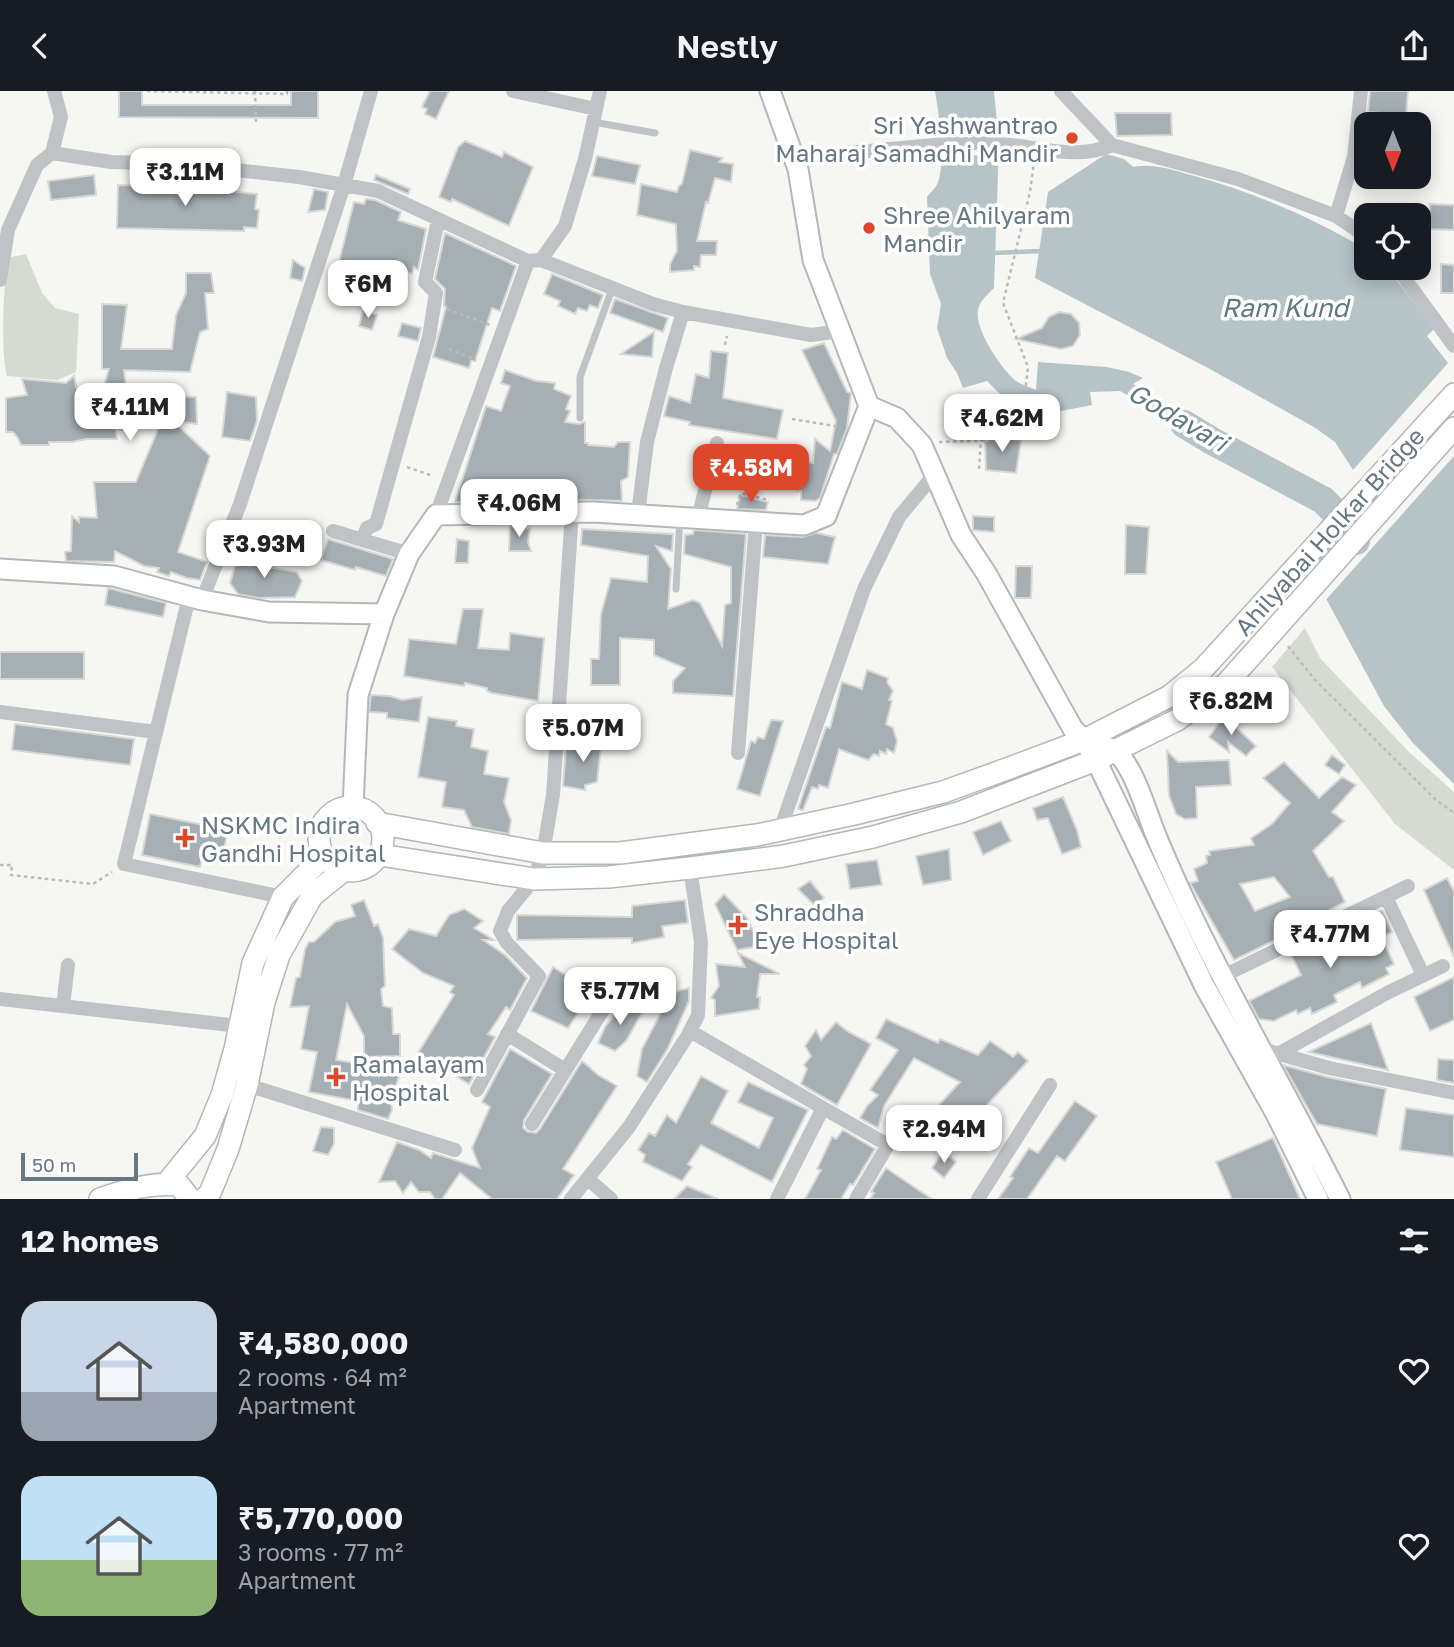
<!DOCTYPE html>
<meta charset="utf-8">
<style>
body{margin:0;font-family:"Golos Text",sans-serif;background:#242831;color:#f1f3f6;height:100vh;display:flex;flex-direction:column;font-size:26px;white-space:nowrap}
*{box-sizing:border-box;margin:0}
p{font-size:23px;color:#9ea1a6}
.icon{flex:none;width:38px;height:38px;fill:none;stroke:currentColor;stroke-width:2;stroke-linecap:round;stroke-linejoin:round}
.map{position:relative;height:1108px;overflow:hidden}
.sheet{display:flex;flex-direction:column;background:#171b24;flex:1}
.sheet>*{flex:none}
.needle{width:46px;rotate:180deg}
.controls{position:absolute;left:1354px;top:21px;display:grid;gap:14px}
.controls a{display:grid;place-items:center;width:77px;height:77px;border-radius:14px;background:#171b24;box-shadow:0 4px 18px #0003;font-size:35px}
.scale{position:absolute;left:21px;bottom:18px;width:117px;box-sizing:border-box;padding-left:7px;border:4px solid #667883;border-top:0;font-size:19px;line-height:24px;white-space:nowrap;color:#667883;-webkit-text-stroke:5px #fff;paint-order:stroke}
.price{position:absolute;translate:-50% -60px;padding:0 16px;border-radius:14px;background:#fff;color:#222;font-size:23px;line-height:46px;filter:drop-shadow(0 2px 4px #0008)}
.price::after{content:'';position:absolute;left:50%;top:42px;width:21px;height:16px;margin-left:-10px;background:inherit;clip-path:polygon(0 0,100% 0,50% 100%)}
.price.current{background:#dd482b;color:#fff}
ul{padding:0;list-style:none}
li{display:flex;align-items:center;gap:21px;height:175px;padding:0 21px}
li span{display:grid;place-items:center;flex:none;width:196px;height:140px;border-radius:21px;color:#555}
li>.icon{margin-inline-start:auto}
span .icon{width:84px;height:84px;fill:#fffc;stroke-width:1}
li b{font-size:30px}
h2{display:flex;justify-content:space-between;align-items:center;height:84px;padding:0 21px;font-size:30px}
header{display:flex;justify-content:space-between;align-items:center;height:91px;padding:0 21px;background:#171b24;font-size:32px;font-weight:600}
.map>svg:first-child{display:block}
</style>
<header><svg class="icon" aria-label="back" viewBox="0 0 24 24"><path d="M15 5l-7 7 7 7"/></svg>Nestly<svg class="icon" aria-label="share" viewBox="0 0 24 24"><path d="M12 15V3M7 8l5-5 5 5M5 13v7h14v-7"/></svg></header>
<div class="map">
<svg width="1454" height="1108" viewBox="0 0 1454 1108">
<rect width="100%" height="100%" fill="#f6f6f3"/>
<path fill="#d6dbd2" d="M26,163L42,202L55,217L79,223L76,281L57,289L7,285C0,256 4,199 7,167Z
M1305,537L1320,567L1408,660L1454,701V779L1395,733L1272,576Z"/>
<path fill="#b6c3c7" d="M935,0H994L999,53L994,197C988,203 979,211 978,219C974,238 1002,279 1016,290C1022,294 1030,296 1036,299L1038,271L1107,276L1129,281L1143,287L1133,293L1220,345L1215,352L1120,300L1090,301L1092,314C1042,324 1025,330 987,290L963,297L957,282L947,267L937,237L941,213L930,183L927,106C931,101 938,95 939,88C945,65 939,24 935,0Z
M1106,63L1124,68L1133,76C1153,72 1172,79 1191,84C1253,101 1311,126 1367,159V177H1387L1434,238L1427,245L1448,272L1353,379L1335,351L1314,336L1208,277L1035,187L1048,101Z
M1454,293V693L1413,652L1384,615L1302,463Z"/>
<path fill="#f6f6f3" d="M998,43V64L941,65V44Z
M1454,321V365L1324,511L1309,484Z"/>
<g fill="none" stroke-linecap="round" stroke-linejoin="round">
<path stroke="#b6c3c7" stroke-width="4.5" d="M992,162L1043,160"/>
<path stroke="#b6c3c7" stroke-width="28" d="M1184,333L1212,350L1323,409L1338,424L1356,450"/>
</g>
<path fill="#a6afb4" stroke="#d7d7d5" stroke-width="2" fill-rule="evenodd" d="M119,0H142V14H291V0H318V27L119,26Z
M430,0H449L436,28L425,23L427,18L422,16Z
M1370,0H1408L1406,24L1368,21Z
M1115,22H1171L1172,44L1117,45Z
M465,50L502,66L504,61L533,76L509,135L452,108L451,111L439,106L458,56Z
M690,59L723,67L719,71L733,73L731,91L715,87L708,112L706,111L697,150H717L716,164H701L700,176L694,175V179L670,181V173L677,160L676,133L637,124L641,93L677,101L679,95L682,93Z
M597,65L640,74L635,93L592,85Z
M94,84L96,104L51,109L48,90Z
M376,84L410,98L408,103L374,89Z
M118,94L222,96V99L257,103L255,118L259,119L257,137L244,136V140L117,137Z
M314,98L328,101L325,119L308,121Z
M366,108L375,109L401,121L398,129L426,138L418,179L414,176L412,183L374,170L372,179L339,171L354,111L364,113Z
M1430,113L1454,114V139L1428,138Z
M445,142L516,175L500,220L492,217L475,270H471L469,277L433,266L446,216L444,215L445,198L435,188Z
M293,169L305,177L302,190L290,187Z
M1441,173L1454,174V202H1441Z
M186,182H211L214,202H205L208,238L200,241L190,281L124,279L127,305L196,306L197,333L172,329L210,365L178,461L207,471L200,489L187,487L171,481L169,485L157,481L159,477L144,475L115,460L114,471L66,470L65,461L71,460L72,425L79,431V426L97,427L94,391H136L162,329L125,327V339H116L117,348H87L71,351H49V354H21L18,347L13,341H6V307L27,304L22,288L66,292L74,285L78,304L90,306L101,305L109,278H102V213L127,214L121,258H172L176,224L186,202Z
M552,183L603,204L598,217L590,214L587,220L578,217L575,223L558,215L560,210L544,203Z
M615,208L668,227L663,241L610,222Z
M363,220L377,224L372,239L359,235Z
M1059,221L1071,223L1079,232L1080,244L1073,255L1061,258L1016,248L1042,237L1049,226Z
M402,232L421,237L418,250L398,245Z
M654,241L652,266L621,263Z
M824,252L847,301L851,302L847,337L837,363H834L820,407L816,410L801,409V400H797L800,371L813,372L815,348L830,360L836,330L802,259Z
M711,260L728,262L723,307L783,319L777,348L689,334L690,331L664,325L669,305L690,312L696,283L709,287Z
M505,279L536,290L555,292L554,298L571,305L566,318L570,320L565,331L579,333L585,331V352H588V354L614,356L618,351H630L628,386L621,390L622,410L593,409L455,411L486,315L501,320L510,295L501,292Z
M227,301L256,306L257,330L250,350L222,346Z
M989,345L1021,349L1016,382L986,379L985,350H988Z
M740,404L768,411L766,419L737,418Z
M973,425L994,426V441L973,439Z
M1126,434L1149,436L1146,483H1125Z
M510,435L530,438L528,451L531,460H509Z
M582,438L673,443L672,460L656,455L671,478L668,518L693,509L700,512L722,555L725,514L731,512V476L684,463L685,444L693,443L694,439L746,443L733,605L673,602V590L685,577L654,564V549L620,547V594H591V568H599L601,523L611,487L647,491L648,465L581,454Z
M816,442L835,446L828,473L763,466L765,444L803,446Z
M328,448L393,468L386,485L356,476L355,479L321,469Z
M457,448L469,450L468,472H455Z
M237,468H261V475L297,481L302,490L295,506L259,507L238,503L230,492Z
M1016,475H1032L1031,507H1015Z
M108,497L166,512L163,526L105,514Z
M463,518H483L478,557L509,559L510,542L544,547L538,610L492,602L487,600V597L465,592L464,595L404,585L409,548L456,553Z
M0,561H84V588H0Z
M867,579L888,587L887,591L893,600L889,609L892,610L886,633L893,637L897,650L894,662L887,658L886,663L880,660L879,665L874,663L868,669L839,658L828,697L819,694L818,698L812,696L803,719L798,718L826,636L830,637L842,591L862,598Z
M371,604L390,605L402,609L422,606L419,631L387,627V622L369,621Z
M1226,622L1227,628L1256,655L1246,665L1228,651L1229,661L1209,646Z
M428,626L457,630L456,635L474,638L471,656L488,660L484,683L509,687L504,711L511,729L509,743L472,736L464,719L442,716L446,691L418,686Z
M771,629L783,630L760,705L737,698L751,650L755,652L758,646L764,648Z
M15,633L134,648L130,674L12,659Z
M585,644L602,647L597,691L585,694V699L563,695L566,655L583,657Z
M1167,660L1178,671L1229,669L1231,694L1196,696L1197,727L1185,728L1176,723L1169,704Z
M1332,664L1345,674L1339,683L1325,674Z
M1284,671L1319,707L1342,686L1356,694L1332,721L1344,730L1313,760L1329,786H1333L1345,811L1318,825L1320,827L1234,869L1190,792L1198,790L1194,778L1207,772L1206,765L1210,764L1209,760L1254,754L1251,747L1272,733L1290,712L1263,687ZM1274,786L1290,806L1255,820L1240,793Z
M1063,706L1077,739L1081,756L1062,763L1048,727L1037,729L1033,717Z
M150,723L228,739L224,758L204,754L200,776L142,764Z
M1001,730L1011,750L983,764L973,741Z
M949,758L951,789L923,794L916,765Z
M877,769L882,794L850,798L846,773Z
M1447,787L1454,800V866L1424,799Z
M810,790L824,807L815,815L798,798Z
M724,803L747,827L760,855L737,859L715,813Z
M364,809L374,835L378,833L383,847L385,895L381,898L383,915L392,917L393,943H400V965L364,966V945L347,913L336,969L372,975L399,985L391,1009L392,1019L388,1028L358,1019V1010L309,1001L317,961L301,958L309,915L290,916L296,887L300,886L305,858L309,851H314L335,831L355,825L351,814Z
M685,809L688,832L662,835L664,846L632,852V847L517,849V824L632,826V815Z
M464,818L483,830L474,837L494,849H483L505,864L527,887L510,919L506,916L488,943L495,946L469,993L418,962L454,904L450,901L454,895L423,882L392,858L409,838L436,845L449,824Z
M1382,820L1392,841L1381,846L1394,873L1386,877L1389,883L1362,897L1360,891L1334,904L1337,911L1312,923L1310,917L1298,923L1296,919L1274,930L1259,928L1249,910L1301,884L1291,863L1328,844L1330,848L1353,836L1352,833Z
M738,862L780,883H760L757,906H760L759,918L715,925V909L711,907L719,895L716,873L745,876Z
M553,876L592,901L568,937L531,920Z
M1454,886V929L1430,940L1414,906Z
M689,897V910L668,957L647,991L637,985L642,958L667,910L672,913L677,900Z
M625,911L643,920L626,950L615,960L598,952L605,936Z
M886,928L938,952L940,948L978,964L990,950L1013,966L1018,961L1028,970L984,1017L990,1024L973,1044L939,1014L960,991L914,967L884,1015L878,1037L860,1027L867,1015L878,1004L870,999L898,959L876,947Z
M836,931L847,940L871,953L837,1014L801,993L807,978L804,974L811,965L805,955L816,939L821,949Z
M1371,932L1388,979L1309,961Z
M510,958L552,983L524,1029L523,1037L528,1041L536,1042L540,1038L582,970L598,984L617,995L563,1078L574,1084L557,1108H492L460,1082L442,1108H435L430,1101H419L411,1091L403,1102L395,1090L379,1091L397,1051L419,1059L431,1067L433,1062L480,1077L472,1057L490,1016L482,1011Z
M1438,968L1454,969V992L1437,989Z
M1283,974L1327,986L1386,998L1377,1045L1317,1033Z
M701,985L728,1000L711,1032L759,1057L773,1027L738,1011L748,991L808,1019L772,1091L701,1054L688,1073L692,1076L682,1090L643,1071L645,1064L638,1059L649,1042L655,1045L667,1024L676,1032Z
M1075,1010L1097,1025L1065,1070L1057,1065L1027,1108H998L1013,1087L1010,1086L1029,1057L1038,1062Z
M1406,1017L1454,1024V1066L1400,1059Z
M321,1036L334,1037V1053L328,1064L313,1060Z
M843,1039L875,1058L853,1094L850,1093L841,1108H805L821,1079L817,1078L832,1046L836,1048Z
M1273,1047L1300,1108H1232L1216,1071Z
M943,1060L956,1071L944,1087L932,1077Z
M886,1077L911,1094L932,1108H870L874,1102L871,1101Z
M687,1095L718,1108H674Z"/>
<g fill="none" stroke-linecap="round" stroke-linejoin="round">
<g stroke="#b1b7bb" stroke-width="23">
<path id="secondary" d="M770,0L798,78L813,169L869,315L897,327L922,354L961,444L986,482L1073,638L1084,649L1096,669L1205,896L1276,1023L1318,1108
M0,478L114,485L202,509L269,521L384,523
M1101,655C1106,656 1113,657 1116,661C1134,676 1146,720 1155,742C1207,869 1279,986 1340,1108
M353,717L358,604L384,523L409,463L436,424L593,421L804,434L826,425L869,315"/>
</g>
<g stroke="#b2b7ba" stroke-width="24">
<path id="primary" d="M319 748a32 32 0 1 1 64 0a32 32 0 1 1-64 0Z
M377,732L543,762H620L757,744L854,723L943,701L1004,679L1084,649L1170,605L1203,578L1454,303
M380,764L534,788L608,786L690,777L784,765L873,746L961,721L1096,669L1177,629L1226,593L1454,337
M166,1093L205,1045L222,1004L235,958L253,872L283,806L324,765
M100,1108C126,1099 151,1091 179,1094L190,1108
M204,1108L210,1102L228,1058L247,994L264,911L279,864L312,805L344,779"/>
</g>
<path stroke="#b9bcbe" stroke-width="2.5" stroke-dasharray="3.5 3.5" stroke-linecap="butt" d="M147,0L287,3V0
M255,0L256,31
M447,218L490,234
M725,254L727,245
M449,258L476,269
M792,328L841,336
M939,351L1004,349L1022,328L1028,276L1003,212L1030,101L1034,71
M407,376L433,385
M979,378L981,349
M737,414L741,402L768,409
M1288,555L1315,589L1435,708L1454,722
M0,774H12L11,784L93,793L112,781"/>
<path stroke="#bfc3c6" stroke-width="7" d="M593,31L655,42
M580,327V286L612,198
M676,498L680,426"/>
<path stroke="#bfc3c6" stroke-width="14" d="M513,0L596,18
M1061,0L1112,54L1238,88L1336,125L1367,146
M52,62L111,71L183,73L299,86L378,100L528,170
M847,62C897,58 949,50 999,53C1037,55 1076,70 1112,54
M794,66L827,64
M1419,82L1420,83
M1336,125L1354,66L1361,0
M541,169L565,135L585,68L600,0
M1397,177L1454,255
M0,189L8,139L37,74L52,62L61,26L54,0
M638,423L647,351L666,277L683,221
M436,424L528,170L541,169L653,213L683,221L811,244L841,240
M698,427L717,352
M333,440L409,463
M362,449L367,437L376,433L429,246L436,202L425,191L438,129
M189,506L124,773L283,806
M202,509L240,413L344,94L371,0
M0,621L156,641
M738,662L756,432
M780,739L864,498L899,426L934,384
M1386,806L1423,884
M1221,886L1408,795
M0,908L239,935
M63,915L68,874
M690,940L823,1017L777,1108
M507,943L565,979
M1258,957L1329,977L1454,1002
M1276,964L1387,902L1443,875
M247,994L455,1059
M477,999L539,885L507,852L500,840L508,820L534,788L543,762L553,704L572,421
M823,1017L888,1054L856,1108
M532,1033L614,901
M588,1088L611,1108
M571,1108L629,1036L688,944L698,924L701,851L690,777
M978,1108L1050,994"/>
<use href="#secondary" stroke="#fff" stroke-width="19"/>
<use href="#primary" stroke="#fff" stroke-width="21"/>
</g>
<g fill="#dd482b" stroke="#fff" stroke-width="2.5">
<circle cx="1072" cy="47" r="7"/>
<circle cx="869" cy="137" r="7"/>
<path d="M181.5 736.5h7v7h7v7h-7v7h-7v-7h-7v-7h7z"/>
<path d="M734.5 823.5h7v7h7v7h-7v7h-7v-7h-7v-7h7z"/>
<path d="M332.5 975.5h7v7h7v7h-7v7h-7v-7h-7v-7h7z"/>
</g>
<g text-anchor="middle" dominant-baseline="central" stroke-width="7" stroke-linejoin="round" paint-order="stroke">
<g font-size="24" fill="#667883" stroke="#fff" text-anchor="start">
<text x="1058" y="33" text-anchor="end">Sri Yashwantrao<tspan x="1058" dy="28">Maharaj Samadhi Mandir</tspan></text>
<text x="883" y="123">Shree Ahilyaram<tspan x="883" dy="28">Mandir</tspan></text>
<text x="201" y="733">NSKMC Indira<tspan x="201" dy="28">Gandhi Hospital</tspan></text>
<text x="754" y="820">Shraddha<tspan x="754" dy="28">Eye Hospital</tspan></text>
<text x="352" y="972">Ramalayam<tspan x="352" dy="28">Hospital</tspan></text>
</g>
<g font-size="24" fill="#667883" stroke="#fff">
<text transform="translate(1329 440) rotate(-48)">Ahilyabai Holkar Bridge</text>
</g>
<g font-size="26" font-style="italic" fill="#62797f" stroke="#fff">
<text x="1285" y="216">Ram Kund</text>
<text transform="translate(1178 326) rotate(30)">Godavari</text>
</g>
</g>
</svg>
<div class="controls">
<a><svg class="needle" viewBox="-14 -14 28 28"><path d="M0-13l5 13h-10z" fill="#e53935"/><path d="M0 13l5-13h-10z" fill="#9ea1a6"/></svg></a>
<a><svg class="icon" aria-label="locate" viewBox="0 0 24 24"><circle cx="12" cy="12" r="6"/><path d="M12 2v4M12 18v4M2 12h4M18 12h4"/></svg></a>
</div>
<div class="scale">50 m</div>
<b class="price" style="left:185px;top:117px">₹3.11M</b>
<b class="price" style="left:368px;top:229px">₹6M</b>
<b class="price" style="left:130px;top:352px">₹4.11M</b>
<b class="price" style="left:1002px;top:363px">₹4.62M</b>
<b class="price current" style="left:751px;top:413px">₹4.58M</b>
<b class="price" style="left:519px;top:448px">₹4.06M</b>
<b class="price" style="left:264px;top:489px">₹3.93M</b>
<b class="price" style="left:1231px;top:646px">₹6.82M</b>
<b class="price" style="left:583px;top:673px">₹5.07M</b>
<b class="price" style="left:1330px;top:879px">₹4.77M</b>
<b class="price" style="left:620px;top:936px">₹5.77M</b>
<b class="price" style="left:944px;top:1074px">₹2.94M</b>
</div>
<section class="sheet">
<h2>12 homes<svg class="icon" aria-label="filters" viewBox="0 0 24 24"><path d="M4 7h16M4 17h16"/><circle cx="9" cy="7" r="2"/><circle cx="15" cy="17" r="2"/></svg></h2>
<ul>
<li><span style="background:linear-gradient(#c9d6e8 65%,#9aa5b1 0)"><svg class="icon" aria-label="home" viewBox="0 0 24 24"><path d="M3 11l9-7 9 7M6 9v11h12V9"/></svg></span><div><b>₹4,580,000</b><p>2 rooms · 64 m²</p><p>Apartment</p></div><svg class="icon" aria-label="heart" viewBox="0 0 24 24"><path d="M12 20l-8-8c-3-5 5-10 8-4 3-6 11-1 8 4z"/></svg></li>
<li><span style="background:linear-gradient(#bfe0f5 60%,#8fb573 0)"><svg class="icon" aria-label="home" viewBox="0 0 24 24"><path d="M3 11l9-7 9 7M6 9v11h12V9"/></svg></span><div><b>₹5,770,000</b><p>3 rooms · 77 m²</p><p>Apartment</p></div><svg class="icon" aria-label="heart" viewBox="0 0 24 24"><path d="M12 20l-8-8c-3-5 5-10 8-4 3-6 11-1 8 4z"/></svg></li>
</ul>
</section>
